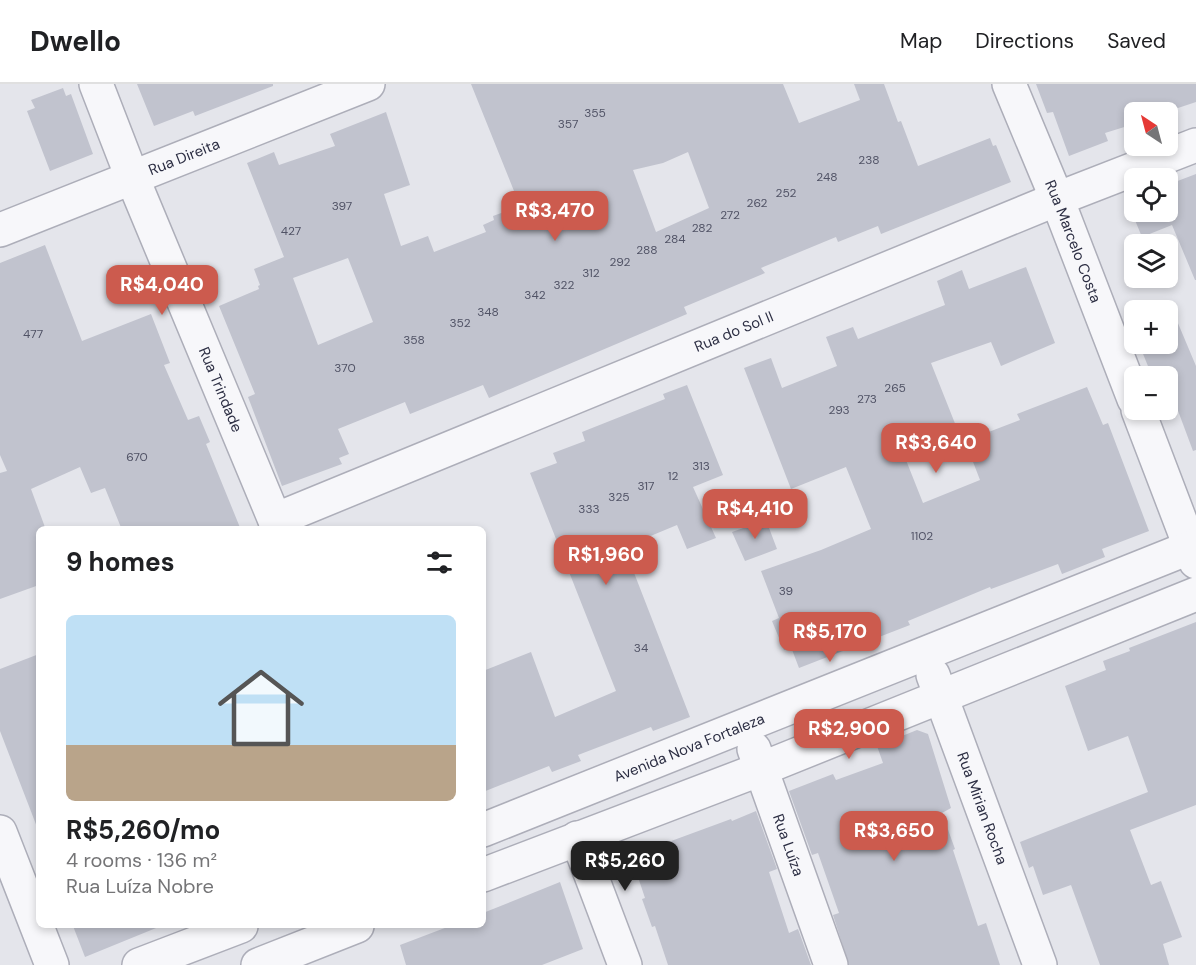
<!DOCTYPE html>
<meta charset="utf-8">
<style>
body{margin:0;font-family:"DM Sans",sans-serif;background:#f6f6f6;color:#202124;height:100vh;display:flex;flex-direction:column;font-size:22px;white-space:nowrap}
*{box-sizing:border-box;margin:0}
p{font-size:20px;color:#757577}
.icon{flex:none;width:33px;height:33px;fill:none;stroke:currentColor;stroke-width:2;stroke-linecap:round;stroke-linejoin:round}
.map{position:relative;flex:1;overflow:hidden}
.drawer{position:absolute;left:36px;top:442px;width:450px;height:402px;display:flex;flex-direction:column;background:#fff;border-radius:9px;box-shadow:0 3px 9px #0003}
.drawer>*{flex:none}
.needle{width:39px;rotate:324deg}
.controls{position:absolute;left:1124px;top:18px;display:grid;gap:12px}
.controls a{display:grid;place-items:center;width:54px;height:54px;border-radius:9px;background:#fff;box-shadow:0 3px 9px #0003;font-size:30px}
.price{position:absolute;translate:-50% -51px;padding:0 14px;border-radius:12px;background:#cc5b4e;color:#fff;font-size:20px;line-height:39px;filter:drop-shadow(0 2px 3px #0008)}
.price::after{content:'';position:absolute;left:50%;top:36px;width:18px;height:14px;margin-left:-9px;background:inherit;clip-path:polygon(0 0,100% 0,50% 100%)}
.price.current{background:#222;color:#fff}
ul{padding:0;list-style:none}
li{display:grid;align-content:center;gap:12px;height:318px;padding:0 30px}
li+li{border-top:2px solid #e0e0e0}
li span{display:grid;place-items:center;height:186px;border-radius:9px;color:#555}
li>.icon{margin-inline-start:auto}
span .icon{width:108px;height:108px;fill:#fffc;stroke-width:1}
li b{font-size:26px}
h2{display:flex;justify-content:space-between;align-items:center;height:72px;padding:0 30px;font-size:26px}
header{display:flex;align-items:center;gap:36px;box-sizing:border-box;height:84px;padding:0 30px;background:#fff;border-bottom:2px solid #e0e0e0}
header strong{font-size:28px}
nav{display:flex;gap:33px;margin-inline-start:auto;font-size:21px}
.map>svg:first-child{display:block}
</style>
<header>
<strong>Dwello</strong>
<nav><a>Map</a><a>Directions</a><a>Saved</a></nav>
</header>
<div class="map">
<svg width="1196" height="881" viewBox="0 0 1196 881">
<rect width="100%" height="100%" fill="#e4e5eb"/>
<path fill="#c1c3ce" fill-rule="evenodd" d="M137,0H273V2L195,32L193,27L154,42Z
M471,0H783L799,39L860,16L854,0H884L898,38L901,37L918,82L990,54L993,62L996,61L1011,98L881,150L878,142L838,158L836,153L761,184L765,189L684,223L687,230L489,314L483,301L410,330L405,318L338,345L349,370L339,374L342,380L282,402L248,313L255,310L219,222L259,205L258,202L260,201L254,185L284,173L247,79L274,68L279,81L335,62L330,50L386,28L410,101L384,110L401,162L428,152L434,168L486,148L483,141L494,136L493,132L520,122ZM688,68L709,124L656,148L633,86L663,79ZM348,174L373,238L318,261L293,194Z
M1036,0H1196V18L1166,28H1134V40L1105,49L1108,57L1069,72L1053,28L1047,29Z
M63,4L66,12L71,10L93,70L50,87L27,27L35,24L31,16Z
M1196,90V196H1195L1172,141L1142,153L1127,117L1134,115V128H1167V101Z
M45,161L82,257L151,230L170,279L164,281L188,336L199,332L210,358L206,360L241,446H122L105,404L91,409L80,383L31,405L46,446H39V501L0,515V389L7,387L0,371V179Z
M1026,183L1055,259L1001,282L991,258L931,279L958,347L904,371L923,419L980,396L965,357L1020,336L1017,330L1087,303L1103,341L1108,339L1149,447L1102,465L1105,473L1062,490L1058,480L991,505L990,503L908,537L910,541L799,584L791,563L784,566L772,537L779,534L761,487L821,466L871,445L846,383L791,405L744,284L771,274L782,304L837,282L826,253L853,243L858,255L945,221L937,197L962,186L969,205Z
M1172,225L1196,282V366L1193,367L1174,316L1167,320V292H1152L1139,260H1167V227Z
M687,301L723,391L693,403L716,454L687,465L677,441L624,463L690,633L653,647L651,643L578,671L581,677L552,688L549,682L483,708V587L531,568L555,633L616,607L530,389L557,379L553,369L585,357L582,348L665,315L663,310Z
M766,436L777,465L745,477L732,448Z
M1196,538V721L1130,746L1151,801L1161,797L1182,853L1163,860L1169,881H1100L1071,801L1043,811L1033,782L1029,784L1020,758L1148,708L1128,652L1088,667L1065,602L1106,586L1103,577L1130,567L1129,564Z
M39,570V743H37L0,647V585Z
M917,646L928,650L951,724L942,729L955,765L953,766L978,842L986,839L1000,881H849L833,831L839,829L818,769L812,771L789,707L833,690L836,696L883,679L877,662Z
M756,727L777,785L769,788L789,849L798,845L811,881H668L655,842L652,843L642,815L645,814L632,775L664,764L663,760L731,735L732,737Z
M560,798L583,865L542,881H406L400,861L450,842H483V829Z
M73,842H161L85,873Z"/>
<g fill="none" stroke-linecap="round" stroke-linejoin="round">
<g stroke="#adaeb9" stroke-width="36">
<g id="minor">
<path id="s1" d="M96,0L132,93L279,446"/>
<path id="s2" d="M1009,0L1057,115L1134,315"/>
<path id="s3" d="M0,146L368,0"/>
<path d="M1138,326L1196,478"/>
<path id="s4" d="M275,436L1057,115L1196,61"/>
<path id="s5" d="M933,591L1040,881"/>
<path id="s6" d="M754,665L831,881"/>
<path id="s7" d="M483,746L1196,461"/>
<path d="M0,748L52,881"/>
<path d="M577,754L625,881"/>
<path d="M483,791L761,685L1196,510"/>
<path d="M139,881L241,842"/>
<path d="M258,881L357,842"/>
</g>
</g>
<use href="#minor" stroke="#f7f7fa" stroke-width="33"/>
</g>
<g text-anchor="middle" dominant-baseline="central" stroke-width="4.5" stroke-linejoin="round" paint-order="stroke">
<g font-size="12" fill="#515366">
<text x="595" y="29">355</text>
<text x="568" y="40">357</text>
<text x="869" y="76">238</text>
<text x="827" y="93">248</text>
<text x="786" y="109">252</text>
<text x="757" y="119">262</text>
<text x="342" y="122">397</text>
<text x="730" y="131">272</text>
<text x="702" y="144">282</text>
<text x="291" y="147">427</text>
<text x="675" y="155">284</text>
<text x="647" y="166">288</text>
<text x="620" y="178">292</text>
<text x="591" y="189">312</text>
<text x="564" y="201">322</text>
<text x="535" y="211">342</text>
<text x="488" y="228">348</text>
<text x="460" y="239">352</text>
<text x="33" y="250">477</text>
<text x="414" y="256">358</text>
<text x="345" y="284">370</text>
<text x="895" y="304">265</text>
<text x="867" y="315">273</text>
<text x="839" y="326">293</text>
<text x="137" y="373">670</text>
<text x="701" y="382">313</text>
<text x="673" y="392">12</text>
<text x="646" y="402">317</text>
<text x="619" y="413">325</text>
<text x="589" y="425">333</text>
<text x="922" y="452">1102</text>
<text x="786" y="507">39</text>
<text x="641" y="564">34</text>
</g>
<g font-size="15" fill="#2c2e43" stroke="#f4f4f9">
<text stroke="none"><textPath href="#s3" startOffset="198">Rua Direita</textPath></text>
<text stroke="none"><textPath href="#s2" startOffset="170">Rua Marcelo Costa</textPath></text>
<text stroke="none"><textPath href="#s4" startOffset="496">Rua do Sol II</textPath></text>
<text stroke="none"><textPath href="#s1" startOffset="330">Rua Trindade</textPath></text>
<text stroke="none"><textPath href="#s7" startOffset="222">Avenida Nova Fortaleza</textPath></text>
<text stroke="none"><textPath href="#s5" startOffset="142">Rua Mirian Rocha</textPath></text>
<text stroke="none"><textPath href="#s6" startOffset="102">Rua Luíza</textPath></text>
</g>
</g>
</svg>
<div class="controls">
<a><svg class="needle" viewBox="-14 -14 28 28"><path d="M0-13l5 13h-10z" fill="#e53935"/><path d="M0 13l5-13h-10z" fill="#757577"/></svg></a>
<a><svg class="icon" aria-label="locate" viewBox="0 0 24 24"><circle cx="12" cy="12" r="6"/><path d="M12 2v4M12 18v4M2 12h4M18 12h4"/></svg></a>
<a><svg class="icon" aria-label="layers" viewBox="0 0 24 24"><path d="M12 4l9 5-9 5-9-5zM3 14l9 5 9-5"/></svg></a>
<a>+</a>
<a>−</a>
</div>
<b class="price" style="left:555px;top:158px">R$3,470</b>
<b class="price" style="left:162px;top:232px">R$4,040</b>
<b class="price" style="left:936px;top:390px">R$3,640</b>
<b class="price" style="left:755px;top:456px">R$4,410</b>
<b class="price" style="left:606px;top:502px">R$1,960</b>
<b class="price" style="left:830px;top:579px">R$5,170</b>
<b class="price" style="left:849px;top:676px">R$2,900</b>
<b class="price" style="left:894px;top:778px">R$3,650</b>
<b class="price current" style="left:625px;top:808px">R$5,260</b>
<section class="drawer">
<h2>9 homes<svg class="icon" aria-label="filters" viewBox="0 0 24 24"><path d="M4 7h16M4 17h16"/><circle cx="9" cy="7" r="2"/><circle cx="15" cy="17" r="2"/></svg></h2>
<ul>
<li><span style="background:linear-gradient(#bfe0f5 70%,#b9a48a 0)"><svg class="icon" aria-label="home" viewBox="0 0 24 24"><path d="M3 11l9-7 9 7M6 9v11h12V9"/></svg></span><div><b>R$5,260/mo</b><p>4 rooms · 136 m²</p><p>Rua Luíza Nobre</p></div></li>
</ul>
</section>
</div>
